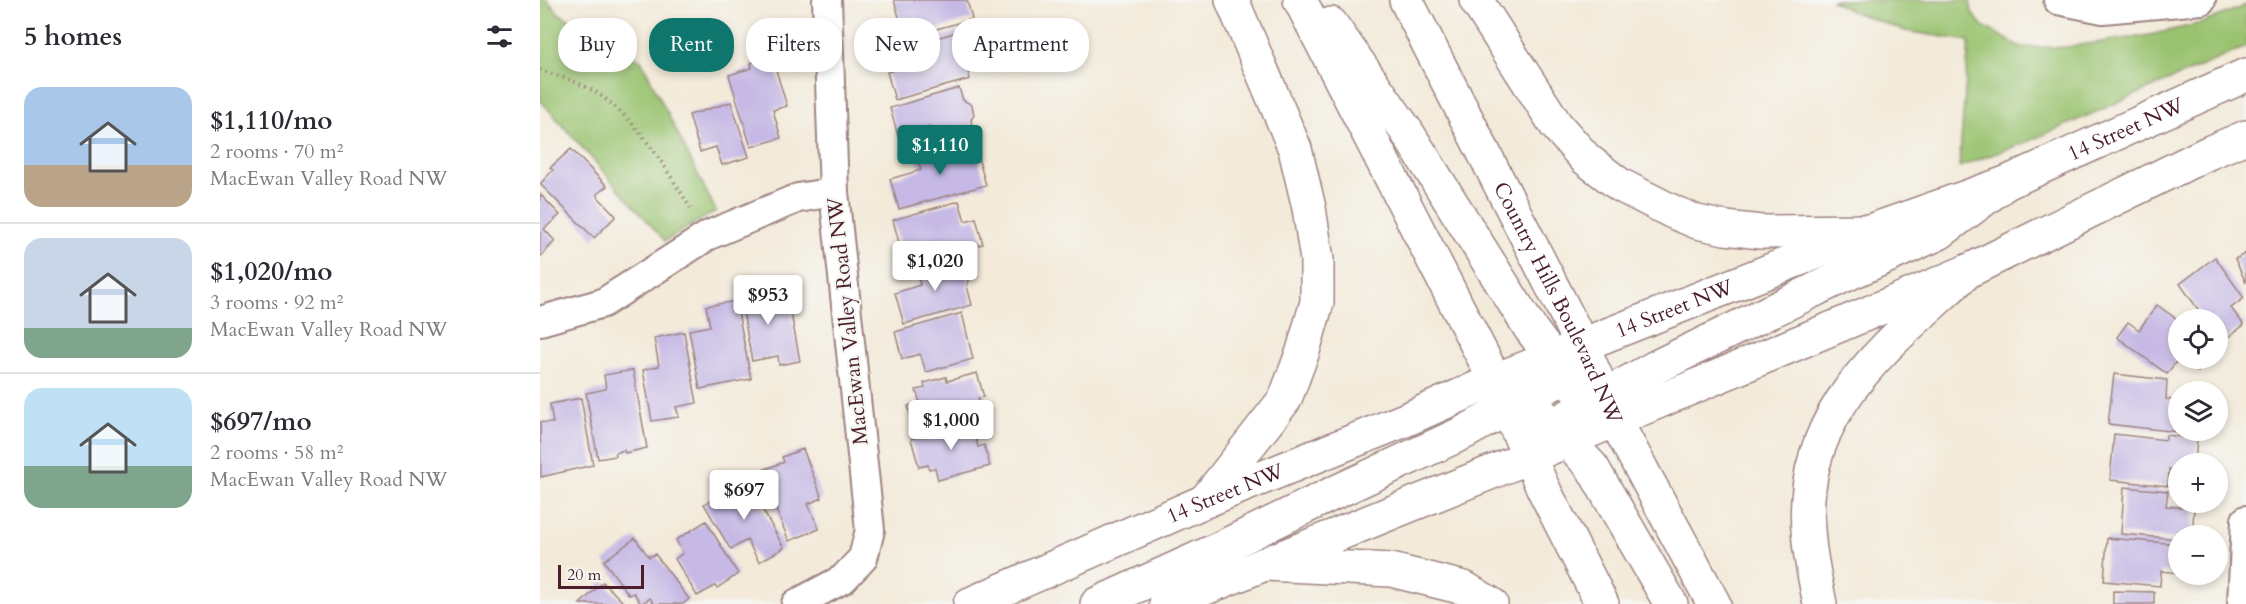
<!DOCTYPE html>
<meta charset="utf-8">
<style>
body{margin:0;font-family:Cardo,serif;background:#f2f2f3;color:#2b2b33;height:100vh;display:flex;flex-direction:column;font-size:22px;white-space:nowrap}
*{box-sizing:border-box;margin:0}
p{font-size:20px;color:#7c7c81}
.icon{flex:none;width:33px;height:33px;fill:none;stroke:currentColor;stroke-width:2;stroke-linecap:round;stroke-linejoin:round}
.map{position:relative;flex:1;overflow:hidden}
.details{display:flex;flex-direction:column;background:#fff;width:540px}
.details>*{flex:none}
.banner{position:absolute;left:18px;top:18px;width:570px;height:54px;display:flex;gap:12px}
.controls{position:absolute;left:1628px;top:309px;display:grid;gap:12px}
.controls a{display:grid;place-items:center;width:60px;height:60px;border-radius:50%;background:#fff;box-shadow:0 3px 9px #0003;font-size:30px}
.scale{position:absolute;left:18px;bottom:15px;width:86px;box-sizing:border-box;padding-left:6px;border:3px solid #4a1f2b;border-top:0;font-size:16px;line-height:21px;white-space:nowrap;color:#4a1f2b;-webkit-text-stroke:4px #f6f6f2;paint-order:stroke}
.price{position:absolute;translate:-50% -51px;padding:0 14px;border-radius:6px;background:#fff;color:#222;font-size:20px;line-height:39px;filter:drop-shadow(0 2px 3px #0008)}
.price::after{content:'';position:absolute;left:50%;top:36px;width:18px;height:14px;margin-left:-9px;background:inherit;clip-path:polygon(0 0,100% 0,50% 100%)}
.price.active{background:#0f766e;color:#fff}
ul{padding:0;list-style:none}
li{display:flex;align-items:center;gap:18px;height:150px;padding:0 24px}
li+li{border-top:2px solid #e1e1e2}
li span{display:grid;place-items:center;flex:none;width:168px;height:120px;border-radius:18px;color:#555}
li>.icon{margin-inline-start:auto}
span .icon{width:72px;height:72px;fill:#fffc;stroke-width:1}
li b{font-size:26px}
h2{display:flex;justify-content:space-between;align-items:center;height:72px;padding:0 24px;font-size:26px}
.chip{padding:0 21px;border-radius:24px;background:#fff;box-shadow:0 3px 9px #0003;font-size:21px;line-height:54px}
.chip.active{background:#0f766e;color:#fff}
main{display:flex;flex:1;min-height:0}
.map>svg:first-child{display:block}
</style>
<main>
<section class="details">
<h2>5 homes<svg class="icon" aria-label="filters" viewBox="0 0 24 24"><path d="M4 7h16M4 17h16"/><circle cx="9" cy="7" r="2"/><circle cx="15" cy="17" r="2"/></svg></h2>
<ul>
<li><span style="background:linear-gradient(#a9c7e8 65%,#b9a48a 0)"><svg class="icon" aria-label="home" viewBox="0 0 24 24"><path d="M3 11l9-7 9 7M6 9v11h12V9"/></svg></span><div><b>$1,110/mo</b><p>2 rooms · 70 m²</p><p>MacEwan Valley Road NW</p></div></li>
<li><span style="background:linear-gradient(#c9d6e8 75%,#7fa58c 0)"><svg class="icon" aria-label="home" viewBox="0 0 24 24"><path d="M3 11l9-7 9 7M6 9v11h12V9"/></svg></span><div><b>$1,020/mo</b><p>3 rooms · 92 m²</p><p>MacEwan Valley Road NW</p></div></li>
<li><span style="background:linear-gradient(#bfe0f5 65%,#7fa58c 0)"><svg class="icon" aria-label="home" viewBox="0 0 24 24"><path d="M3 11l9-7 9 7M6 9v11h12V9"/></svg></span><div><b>$697/mo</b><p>2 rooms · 58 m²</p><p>MacEwan Valley Road NW</p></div></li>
</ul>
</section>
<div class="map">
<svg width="1706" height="604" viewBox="0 0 1706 604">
<rect width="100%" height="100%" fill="#f6f6f2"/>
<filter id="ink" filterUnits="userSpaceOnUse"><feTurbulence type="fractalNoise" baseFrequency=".0167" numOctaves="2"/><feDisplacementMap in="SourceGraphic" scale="12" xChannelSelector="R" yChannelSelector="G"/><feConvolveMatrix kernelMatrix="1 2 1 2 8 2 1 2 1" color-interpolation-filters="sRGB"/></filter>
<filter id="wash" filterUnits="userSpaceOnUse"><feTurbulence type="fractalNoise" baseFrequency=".008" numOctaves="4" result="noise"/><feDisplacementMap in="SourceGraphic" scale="24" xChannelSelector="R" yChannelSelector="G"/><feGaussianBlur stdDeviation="1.35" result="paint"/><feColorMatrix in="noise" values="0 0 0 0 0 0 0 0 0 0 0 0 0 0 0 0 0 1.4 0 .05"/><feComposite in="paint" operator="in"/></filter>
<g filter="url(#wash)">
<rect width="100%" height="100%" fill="#f3ead9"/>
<path fill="#9ac36f" stroke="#72714d" stroke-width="1.5" d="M0,0H7L21,15L101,60L176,211L125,241L0,100Z
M1291,0H1430L1432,13L1443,26L1481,47H1526L1610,35L1662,23L1706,5V47L1489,141L1419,167L1429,41L1365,31L1311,11Z"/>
<g id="blocks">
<path fill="#c6b9e5" d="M354,0H427L432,19L365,38Z
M417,32L430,79L355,100L347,72L372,65L367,49L369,46Z
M232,57L247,106L233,110L241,138L211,147L189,75L212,68L211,63Z
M419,88L423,100L432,105L434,115L431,120L434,133L394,144L389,127L358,136L350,108Z
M191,102L209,157L182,165L176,147L160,152L149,115Z
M433,140L446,185L359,209L350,179L381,170L376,156Z
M31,149L67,186L57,194V196L76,216L54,238L0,184L13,170L10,168Z
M0,194L20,215L4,229L15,241L0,257Z
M419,201L425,221L436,218L443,244L393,258L389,243L361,250L353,220Z
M1706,253V283L1695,259Z
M418,257L422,271L426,273L429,281L427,286L432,305L364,324L355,293L380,285L376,269Z
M1675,257L1704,298L1691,308L1704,325L1680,343L1677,339V320H1662L1658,314L1660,312L1640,284Z
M231,284L236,310L250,308L260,361L239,365L238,356L212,361L199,290Z
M196,301L211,379L160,389L149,330L170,326L166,306Z
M1617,305L1638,320V359L1627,374L1577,337L1588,322L1599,330Z
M422,313L433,359L386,372L380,354L362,359L355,332Z
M144,332L157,403L136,407L139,417L112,421L103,370L119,366L114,338Z
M1641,358H1668L1658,372Z
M93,370L107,448L85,453L84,450L75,453L76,456L58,459L46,393L66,389L64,375Z
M437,373L444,397L438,398L442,414L375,434L368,406L380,403L376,390L385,388L384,383L406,377L407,381Z
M1574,374L1627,380L1626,399L1638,401V432L1568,424Z
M41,398L53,465L1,477L0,422L13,423L10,404Z
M432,422L438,447L444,445L450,466L398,480L395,468L389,469L388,465L379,467L371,439Z
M1574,434L1626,440V435L1657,439L1655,464H1638V470L1629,469L1628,486L1570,480Z
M263,449L282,498L268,504L279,529L249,541L220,471L244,462L242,457Z
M206,480L244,548L219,562L207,540L191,549L189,547L164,504Z
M1584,487L1628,491L1626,506L1654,508L1652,536H1638V539L1581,534Z
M166,521L198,574L177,588L175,586L157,596L135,559L143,553L136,540Z
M95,538L109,557L115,554L149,599L143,604H114L110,598L101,604L94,593L89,595L64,561Z
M1567,538L1638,544V573L1621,571L1620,586L1564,581Z
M63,582L85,604H40Z
M1573,591L1614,592V604H1573Z"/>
</g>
</g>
<g filter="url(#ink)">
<use href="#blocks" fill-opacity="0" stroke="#9e8482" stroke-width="1.5"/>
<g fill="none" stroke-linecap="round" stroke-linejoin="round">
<g stroke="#9e8482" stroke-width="32">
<path id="minor" d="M1518,0L1563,9L1661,0
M0,321L63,303L169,235L258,198L294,192
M256,604L303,579L323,558L330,530L294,192L287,0
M1702,604L1706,520"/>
</g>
<g stroke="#9e8482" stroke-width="36">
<g id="tertiary">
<path id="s1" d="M1042,345L1330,231L1466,183L1706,75"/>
<path d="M1075,420L1428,271L1668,153L1706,137"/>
</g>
</g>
<g stroke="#9e8482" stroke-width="36">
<g id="secondary">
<path id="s2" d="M430,604L665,501L865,420L955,380L1036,348"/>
<path d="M626,604L989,457L1075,420"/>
</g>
</g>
<g stroke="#9e8482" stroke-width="36">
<g id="primary">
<path d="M760,0L955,380L1003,488L1062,604"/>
<path id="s3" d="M866,0L1042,345L1075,420L1174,604"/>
<path d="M936,0L1016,125L1046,159L1080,185L1133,212L1157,222L1185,228L1221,232L1330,231"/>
<path d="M791,24L867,132L990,328L1034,387"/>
<path d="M1000,412L1052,467L1131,604"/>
<path d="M989,457L1014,425L1047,405L1116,367L1301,277L1399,233L1466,183"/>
<path d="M665,501L745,399L763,351L777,302V260L769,208L755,149L692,0"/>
<path d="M725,564L851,570L924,588L951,604"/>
<path d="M557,604L672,552L796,492L925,432L1015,382L1042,345"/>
<path d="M1280,604C1276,583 1271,562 1269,541C1254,413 1345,348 1428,271"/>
</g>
</g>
<path stroke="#9e8482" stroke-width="4" stroke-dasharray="1.5 4.5" stroke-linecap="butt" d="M0,70C14,75 30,79 44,86C92,108 126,169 153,212"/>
<use href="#minor" stroke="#fff" stroke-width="28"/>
<use href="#tertiary" stroke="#fff" stroke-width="33"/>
<use href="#secondary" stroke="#fff" stroke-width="33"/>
<use href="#primary" stroke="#fff" stroke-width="33"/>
</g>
</g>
<g text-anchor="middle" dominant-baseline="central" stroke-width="4.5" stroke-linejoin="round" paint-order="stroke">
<g font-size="21" fill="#4a1f2b" stroke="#f6f6f2">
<text stroke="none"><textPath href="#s1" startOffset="585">14 Street NW</textPath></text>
<text stroke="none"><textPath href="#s3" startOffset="339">Country Hills Boulevard NW</textPath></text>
<text stroke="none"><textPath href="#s1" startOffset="99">14 Street NW</textPath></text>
<text transform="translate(308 321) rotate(-96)">MacEwan Valley Road NW</text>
<text stroke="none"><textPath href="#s2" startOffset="278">14 Street NW</textPath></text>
</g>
</g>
</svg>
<div class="controls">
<a><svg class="icon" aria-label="locate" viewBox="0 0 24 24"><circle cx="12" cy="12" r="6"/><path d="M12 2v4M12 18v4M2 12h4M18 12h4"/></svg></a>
<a><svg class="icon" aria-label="layers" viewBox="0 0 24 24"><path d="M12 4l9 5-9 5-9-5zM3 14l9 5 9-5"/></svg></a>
<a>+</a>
<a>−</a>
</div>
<div class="scale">20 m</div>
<b class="price active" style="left:400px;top:176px">$1,110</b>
<b class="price" style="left:395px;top:292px">$1,020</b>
<b class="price" style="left:228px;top:326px">$953</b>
<b class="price" style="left:411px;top:451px">$1,000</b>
<b class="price" style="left:204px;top:521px">$697</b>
<div class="banner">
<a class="chip">Buy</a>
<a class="chip active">Rent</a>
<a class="chip">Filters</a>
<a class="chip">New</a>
<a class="chip">Apartment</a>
</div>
</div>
</main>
